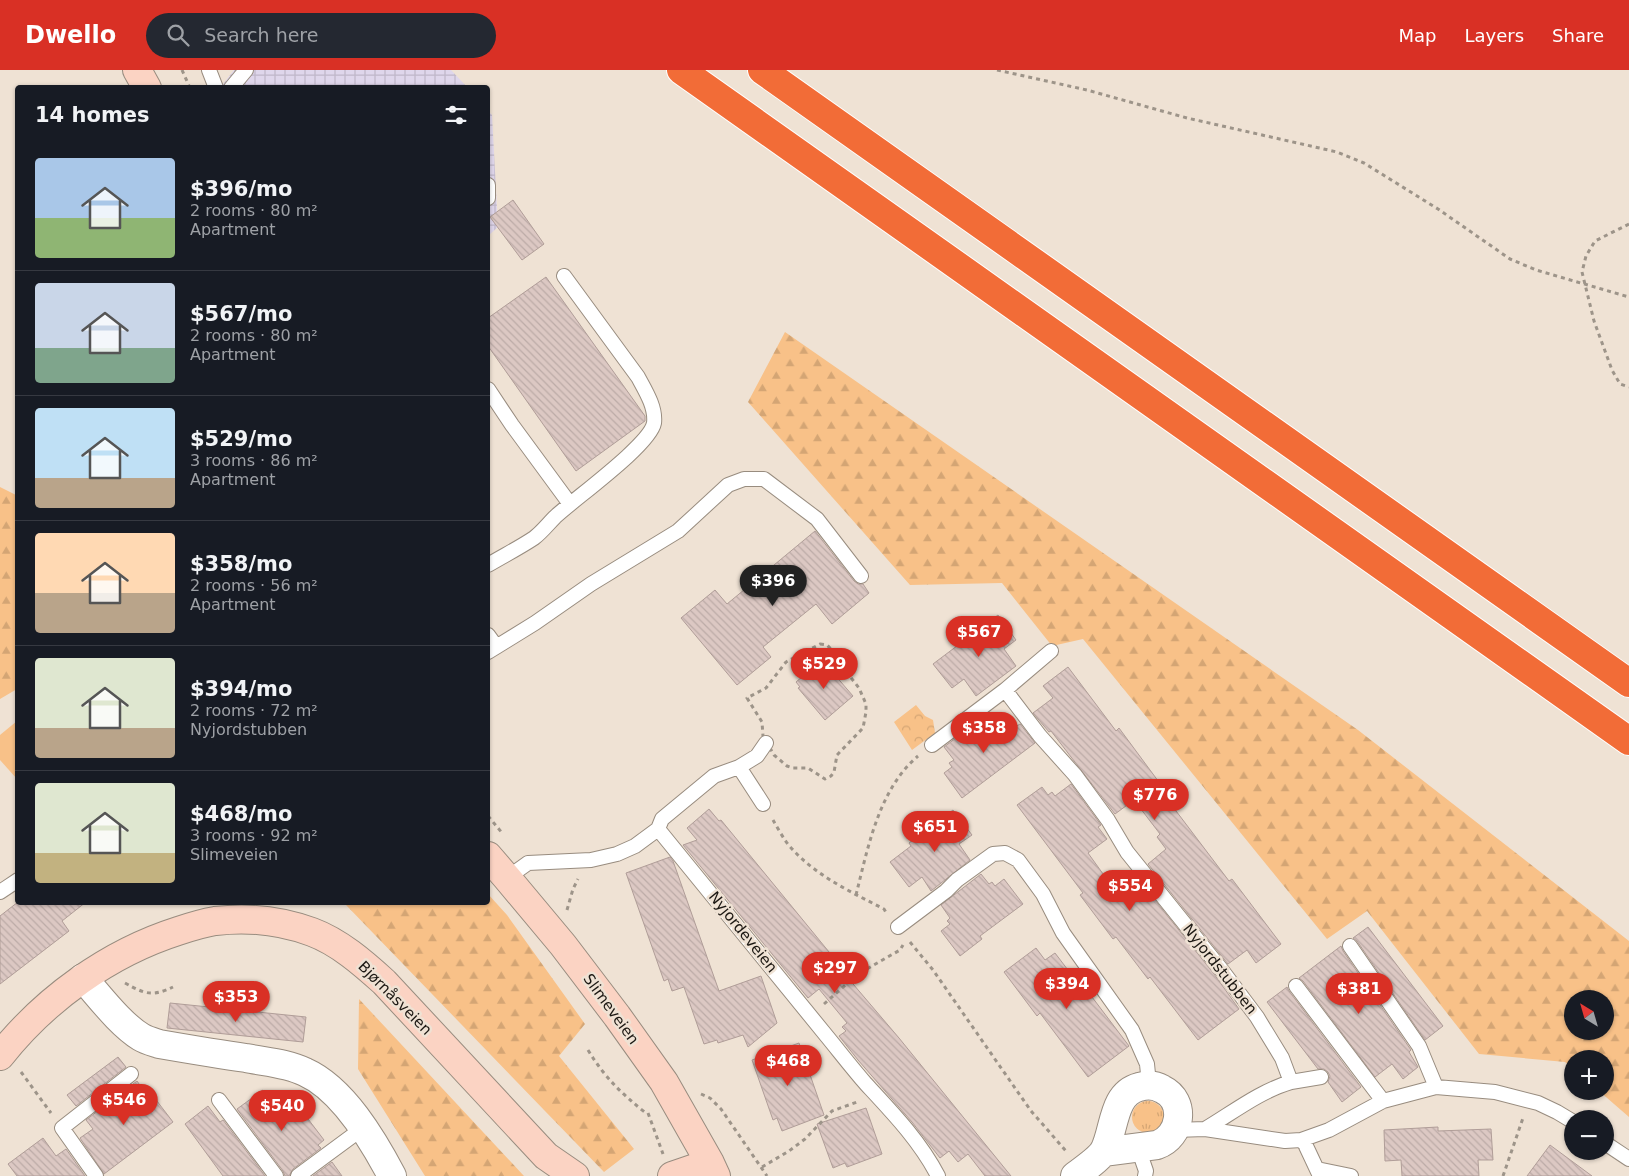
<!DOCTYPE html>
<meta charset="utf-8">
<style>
body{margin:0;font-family:"DejaVu Sans",sans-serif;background:#242831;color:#f1f3f6;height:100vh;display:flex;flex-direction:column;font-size:19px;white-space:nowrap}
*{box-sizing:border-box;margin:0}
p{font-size:16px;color:#9ea1a6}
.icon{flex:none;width:28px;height:28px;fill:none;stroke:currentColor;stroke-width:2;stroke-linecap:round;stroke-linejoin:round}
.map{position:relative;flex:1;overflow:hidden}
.panel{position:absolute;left:15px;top:15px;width:475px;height:820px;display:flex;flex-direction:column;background:#171b24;border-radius:5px;box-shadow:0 1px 4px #0004}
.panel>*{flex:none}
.needle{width:32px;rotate:323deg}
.buttons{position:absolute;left:1564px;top:920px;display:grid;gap:10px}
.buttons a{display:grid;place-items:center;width:50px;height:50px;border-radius:50%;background:#171b24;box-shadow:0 1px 4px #0004;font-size:25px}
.price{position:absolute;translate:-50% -42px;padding:0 11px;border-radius:18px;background:#d93025;color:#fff;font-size:16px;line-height:32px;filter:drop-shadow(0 1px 2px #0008)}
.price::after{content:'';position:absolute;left:50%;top:30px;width:15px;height:11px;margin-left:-8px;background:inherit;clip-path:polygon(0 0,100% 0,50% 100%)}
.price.current{background:#222;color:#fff}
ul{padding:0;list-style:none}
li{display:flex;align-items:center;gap:15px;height:125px;padding:0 20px}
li+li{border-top:1px solid #363941}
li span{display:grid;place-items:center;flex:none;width:140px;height:100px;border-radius:5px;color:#555}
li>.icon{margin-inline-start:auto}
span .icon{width:60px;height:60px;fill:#fffc;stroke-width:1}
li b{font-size:21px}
h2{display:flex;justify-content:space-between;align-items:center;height:60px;padding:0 20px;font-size:21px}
header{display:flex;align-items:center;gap:30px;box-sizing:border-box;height:70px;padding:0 25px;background:#d93025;color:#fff}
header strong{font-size:24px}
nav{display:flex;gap:28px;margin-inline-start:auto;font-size:18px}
.search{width:350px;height:45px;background:#242831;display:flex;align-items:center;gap:12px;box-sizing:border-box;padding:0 18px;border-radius:28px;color:#9ea1a6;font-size:19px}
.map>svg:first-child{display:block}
</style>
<header>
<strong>Dwello</strong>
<div class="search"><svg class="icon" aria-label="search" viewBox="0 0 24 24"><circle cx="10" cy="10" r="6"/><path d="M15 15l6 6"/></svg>Search here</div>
<nav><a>Map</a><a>Layers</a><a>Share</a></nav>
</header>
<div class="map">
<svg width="1629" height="1106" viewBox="0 0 1629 1106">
<defs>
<pattern id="industrial-grid" width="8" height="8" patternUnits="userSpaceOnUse" patternTransform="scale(1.25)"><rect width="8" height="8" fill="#dfd6eb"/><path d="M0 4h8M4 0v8" fill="none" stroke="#bfb7c9"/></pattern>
<pattern id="grass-tufts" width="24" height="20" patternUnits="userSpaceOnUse" patternTransform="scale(1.25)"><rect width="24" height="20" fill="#f8c188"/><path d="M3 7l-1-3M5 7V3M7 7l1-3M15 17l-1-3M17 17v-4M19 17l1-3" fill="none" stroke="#d4a574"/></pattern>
<pattern id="forest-firs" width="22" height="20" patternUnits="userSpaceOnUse" patternTransform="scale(1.25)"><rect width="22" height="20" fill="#f8c188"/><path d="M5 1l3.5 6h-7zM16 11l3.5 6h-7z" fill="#d4a574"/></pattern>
<pattern id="park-crowns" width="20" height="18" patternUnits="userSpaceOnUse" patternTransform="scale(1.25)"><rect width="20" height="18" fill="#f8c188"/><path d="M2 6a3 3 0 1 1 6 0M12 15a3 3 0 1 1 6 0" fill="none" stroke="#d4a574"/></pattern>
<pattern id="building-back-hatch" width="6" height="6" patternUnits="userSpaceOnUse" patternTransform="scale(1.25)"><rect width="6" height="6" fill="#dcc8c3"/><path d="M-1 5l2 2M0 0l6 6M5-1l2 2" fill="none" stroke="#bcaba7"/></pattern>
</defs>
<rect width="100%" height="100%" fill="#efe2d4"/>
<path fill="url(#industrial-grid)" d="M234,0H451L467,17L220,18Z
M488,41L492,45L498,157L488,166Z"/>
<path fill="url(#grass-tufts)" d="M1132 1047a16 16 0 1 1 32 0a16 16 0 1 1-32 0Z"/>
<path fill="url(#forest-firs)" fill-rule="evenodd" d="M785,262L1358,660L1629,871V1047L1599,1021H1605V989H1572V998L1565,992L1479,984L1367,841L1327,869L1083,569L1052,576L1002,513L910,515L748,332ZM1572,929H1605V961H1572Z
M0,417L18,426L17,619L0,629Z
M488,824L507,845L585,954L559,986L634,1079L604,1102L346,835L337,833L488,832Z
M359,929L524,1106H425L358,999Z"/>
<path fill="url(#park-crowns)" d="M916,635L925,646L933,650L935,663L912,680L894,652Z"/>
<path fill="#f8c188" d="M17,651V709L0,690V665Z"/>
<path fill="url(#building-back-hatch)" stroke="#b09d98" d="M513,130L544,174L522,190L490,147Z
M546,207L645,346V351L576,401L488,276V248Z
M815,461L854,511L858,514H863L869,523L832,554L816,534L763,577L771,587L737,615L681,548L715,520L727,534Z
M998,545L1016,570L1004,579L1016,596L976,626L964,609L952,618L933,594Z
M822,590L853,626L825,650L798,618L800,617L796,612Z
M1068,597L1116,661L1119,658L1167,723L1164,725L1229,811L1232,809L1281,874L1256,893L1247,880L1228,894L1148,794L1166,779L1157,767L1160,764L1134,730L1115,744L1051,661L1049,662L1033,643L1053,628L1043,616Z
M984,647L994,660L997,657L1000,661L1008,654L1012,659L1020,654L1035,673L962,728L944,703L952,697L949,693L954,690L944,677Z
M1071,714L1101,755L1098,757L1107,769L1088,783L1111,815L1115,812L1118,816L1134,804L1214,904L1239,939L1198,970L1150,907L1148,909L1116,867L1113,869L1080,825L1083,823L1017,735L1042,717L1048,725L1052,722L1055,726Z
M709,739L719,751L721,750L843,899L842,901L899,968L1011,1106H985L968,1084L958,1092L949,1081L940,1088L912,1052L858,990L839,966L846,961L842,957L847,953L819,919L808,928L683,775L697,770L687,758Z
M953,740L972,765L959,774L970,790L931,821L922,807L909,817L890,792L911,776L909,773Z
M670,787L673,791L719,921L761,906L777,953L748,977L743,965L718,973L717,970L704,974L684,917L672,921L668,909L664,911L626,803Z
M981,804L989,814L992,812L995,816L1004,809L1023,834L980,866L982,869L960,886L941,861L950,854L947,851L950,848L941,835Z
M18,832H86L62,851L69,861L0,914V846Z
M1368,857L1443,956L1425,970L1357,871L1353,868Z
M1341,876L1343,881L1411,980L1409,982L1418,997L1403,1009L1392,994L1375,1007L1303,911L1299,908Z
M1036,878L1045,890L1055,883L1087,925L1089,923L1129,976L1088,1007L1040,943L1037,946L1004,902Z
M1287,917L1289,921L1361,1017L1342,1032L1328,1012L1330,1006L1328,1002L1324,999H1318L1267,932Z
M170,933L306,947L303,972L167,958Z
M799,973L824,1045L782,1061L777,1048L773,1050L752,990Z
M118,987L126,997L76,1036L67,1025Z
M137,1011L144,1021L147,1018L173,1052L104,1104L80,1068L93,1059L86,1050Z
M263,1020L285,1048L299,1037L324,1070L318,1075L321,1078L293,1099L289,1106H285L283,1101L237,1039Z
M208,1036L220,1052L223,1050L265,1106H223L185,1054Z
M866,1038L882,1084L847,1097L845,1093L833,1098L817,1054Z
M1438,1057V1061L1491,1059L1493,1090H1478L1479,1106H1402L1401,1090L1385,1091L1384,1060Z
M43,1068L56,1086L66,1079L85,1106H17L8,1094Z
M1550,1075L1592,1106H1527Z
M332,1092L342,1106H313Z"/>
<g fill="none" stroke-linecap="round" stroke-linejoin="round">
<g stroke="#988c7f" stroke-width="16">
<path id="lane" d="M209,0L216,18
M231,18L246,0
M488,115V128
M488,319L512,355L570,434
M488,495C503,486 519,478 534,468C542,462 548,454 555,447C574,429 650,375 654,353C656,337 645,320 638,307L564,206
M488,565L496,576
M488,582L535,553L591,514L678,461L728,415L744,409H764L817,449L861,506
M1005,620L1051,581
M932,675L1005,620L1040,666L1075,705L1108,750L1127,782L1221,899L1257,947L1282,988L1291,1012C1260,1021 1232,1043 1205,1059
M739,697L763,734
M658,759C714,827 769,896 825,964C839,981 852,998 866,1014C892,1042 920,1071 938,1106
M507,808L528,793L591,790L617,784L635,776L658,759L662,749L714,706L739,697L757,686L766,673
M0,822L18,810
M898,857L946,821L957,810L993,784L1005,783L1018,790L1043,824L1063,863L1132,960L1147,994L1148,1004L1146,1016
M1350,876L1419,976L1436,1017
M1296,916L1383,1031
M1291,1012L1321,1007
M219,1030L276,1106
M1175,1060L1205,1059L1285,1071L1301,1070L1329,1060L1383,1031L1436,1017L1495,1022L1538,1033L1557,1042L1572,1051
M1301,1070L1305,1074L1320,1106
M1605,1073L1629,1089
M1138,1078L1146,1101L1145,1106
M1317,1099L1351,1106
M96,1106L62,1058L131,1004
M298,1106L363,1058"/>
</g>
<g stroke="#988c7f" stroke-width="30">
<path id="street" d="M83,908C100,927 120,954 141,967C146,970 153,972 159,974C188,979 217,984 246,988C266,992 287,993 305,1002C343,1019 373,1070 392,1106
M1075,1106C1083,1100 1099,1089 1104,1081C1115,1060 1112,1024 1139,1017C1146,1015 1155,1015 1162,1019C1187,1031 1181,1067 1157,1075L1103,1082"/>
</g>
<g stroke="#988c7f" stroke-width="30">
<path id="secondary" d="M137,0L147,18
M488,786L507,808L563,875L617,946L664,1012L710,1093L716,1106
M0,986C45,929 109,883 178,861C190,857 203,853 215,851C248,847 282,851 312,862C339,872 363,893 384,912L546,1086L575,1106
M672,1106L710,1093"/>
</g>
<g stroke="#fff" stroke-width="30">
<path id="highway" d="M681,0L1629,671
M762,0L1629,613"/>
</g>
<path stroke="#9d9489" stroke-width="3" stroke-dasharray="4 4" stroke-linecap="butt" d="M182,0L190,18
M997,0L1087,20L1187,48L1337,82L1364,93L1438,139L1510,189L1536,200L1629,227
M1629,154L1595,171L1586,186L1582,202L1594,251L1612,300L1620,314L1629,317
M820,574L827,575L831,579L835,587L859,618L866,634V642L863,658L837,685L834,702L831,706L825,709L808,698H793L787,696L774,685L763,666L762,652L747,628L766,618L786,592Z
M488,746L503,764
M773,750C777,757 782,766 787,773C812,804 849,821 884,839L887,844
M856,825C868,777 879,719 918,686
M567,840L573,819L578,809
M910,872L933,900L1031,1041L1066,1081
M125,913C145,924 152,927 173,917
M824,934L858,904L900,880L903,875
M588,980C605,1008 622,1024 647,1044
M21,1002L51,1043
M701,1024L710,1028L721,1039L767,1106
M648,1043L663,1084
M762,1097L789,1081L805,1069L832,1041L857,1032
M1503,1106L1523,1048"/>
<use href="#lane" stroke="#fff" stroke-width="14"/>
<use href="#street" stroke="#fff" stroke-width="28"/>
<use href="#secondary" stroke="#fbd3c3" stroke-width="28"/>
<use href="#highway" stroke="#f26c37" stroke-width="28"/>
</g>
<g text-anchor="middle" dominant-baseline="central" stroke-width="5" stroke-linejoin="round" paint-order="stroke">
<g font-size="15" fill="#1c1813" stroke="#efe2d4">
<text transform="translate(743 862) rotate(51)">Nyjordeveien</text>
<text transform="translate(1220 899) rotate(52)">Nyjordstubben</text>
<text transform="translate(395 928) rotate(45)">Bjørnåsveien</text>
<text transform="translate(611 939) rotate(54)">Slimeveien</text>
</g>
</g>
</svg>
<div class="buttons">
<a><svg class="needle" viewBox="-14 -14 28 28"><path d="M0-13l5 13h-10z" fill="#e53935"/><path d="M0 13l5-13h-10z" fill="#9ea1a6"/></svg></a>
<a>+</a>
<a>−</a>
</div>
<b class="price current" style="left:773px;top:537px">$396</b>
<b class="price" style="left:979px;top:588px">$567</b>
<b class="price" style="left:824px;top:620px">$529</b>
<b class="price" style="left:984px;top:684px">$358</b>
<b class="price" style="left:1155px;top:751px">$776</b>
<b class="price" style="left:935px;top:783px">$651</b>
<b class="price" style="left:1130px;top:842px">$554</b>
<b class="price" style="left:835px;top:924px">$297</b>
<b class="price" style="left:1067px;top:940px">$394</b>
<b class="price" style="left:1359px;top:945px">$381</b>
<b class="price" style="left:236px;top:953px">$353</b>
<b class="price" style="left:788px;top:1017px">$468</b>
<b class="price" style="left:124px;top:1056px">$546</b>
<b class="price" style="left:282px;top:1062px">$540</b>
<section class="panel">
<h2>14 homes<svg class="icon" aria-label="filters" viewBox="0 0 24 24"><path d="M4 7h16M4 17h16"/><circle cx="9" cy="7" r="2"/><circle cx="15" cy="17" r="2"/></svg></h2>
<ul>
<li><span style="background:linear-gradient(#a9c7e8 60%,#8fb573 0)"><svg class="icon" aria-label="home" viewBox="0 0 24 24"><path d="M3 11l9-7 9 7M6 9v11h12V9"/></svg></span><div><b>$396/mo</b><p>2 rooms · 80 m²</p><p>Apartment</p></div></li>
<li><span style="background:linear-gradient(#c9d6e8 65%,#7fa58c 0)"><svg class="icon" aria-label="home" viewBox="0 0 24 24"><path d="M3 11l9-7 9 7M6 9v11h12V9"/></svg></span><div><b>$567/mo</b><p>2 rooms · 80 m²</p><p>Apartment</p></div></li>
<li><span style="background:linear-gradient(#bfe0f5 70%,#b9a48a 0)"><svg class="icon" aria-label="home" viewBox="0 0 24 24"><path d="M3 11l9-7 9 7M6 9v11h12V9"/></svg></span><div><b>$529/mo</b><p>3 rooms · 86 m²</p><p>Apartment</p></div></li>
<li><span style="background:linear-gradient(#ffd9b3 60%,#b9a48a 0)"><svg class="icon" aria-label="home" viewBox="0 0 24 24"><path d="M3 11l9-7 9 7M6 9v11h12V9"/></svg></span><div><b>$358/mo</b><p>2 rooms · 56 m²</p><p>Apartment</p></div></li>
<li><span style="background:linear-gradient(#dfe7d0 70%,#b9a48a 0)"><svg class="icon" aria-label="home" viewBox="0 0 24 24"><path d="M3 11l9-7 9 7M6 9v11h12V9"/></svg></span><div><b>$394/mo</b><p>2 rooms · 72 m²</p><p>Nyjordstubben</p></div></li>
<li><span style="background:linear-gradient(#dfe7d0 70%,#c2b280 0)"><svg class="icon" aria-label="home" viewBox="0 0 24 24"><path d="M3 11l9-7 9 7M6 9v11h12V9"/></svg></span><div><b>$468/mo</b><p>3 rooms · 92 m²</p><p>Slimeveien</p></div></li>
</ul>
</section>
</div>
